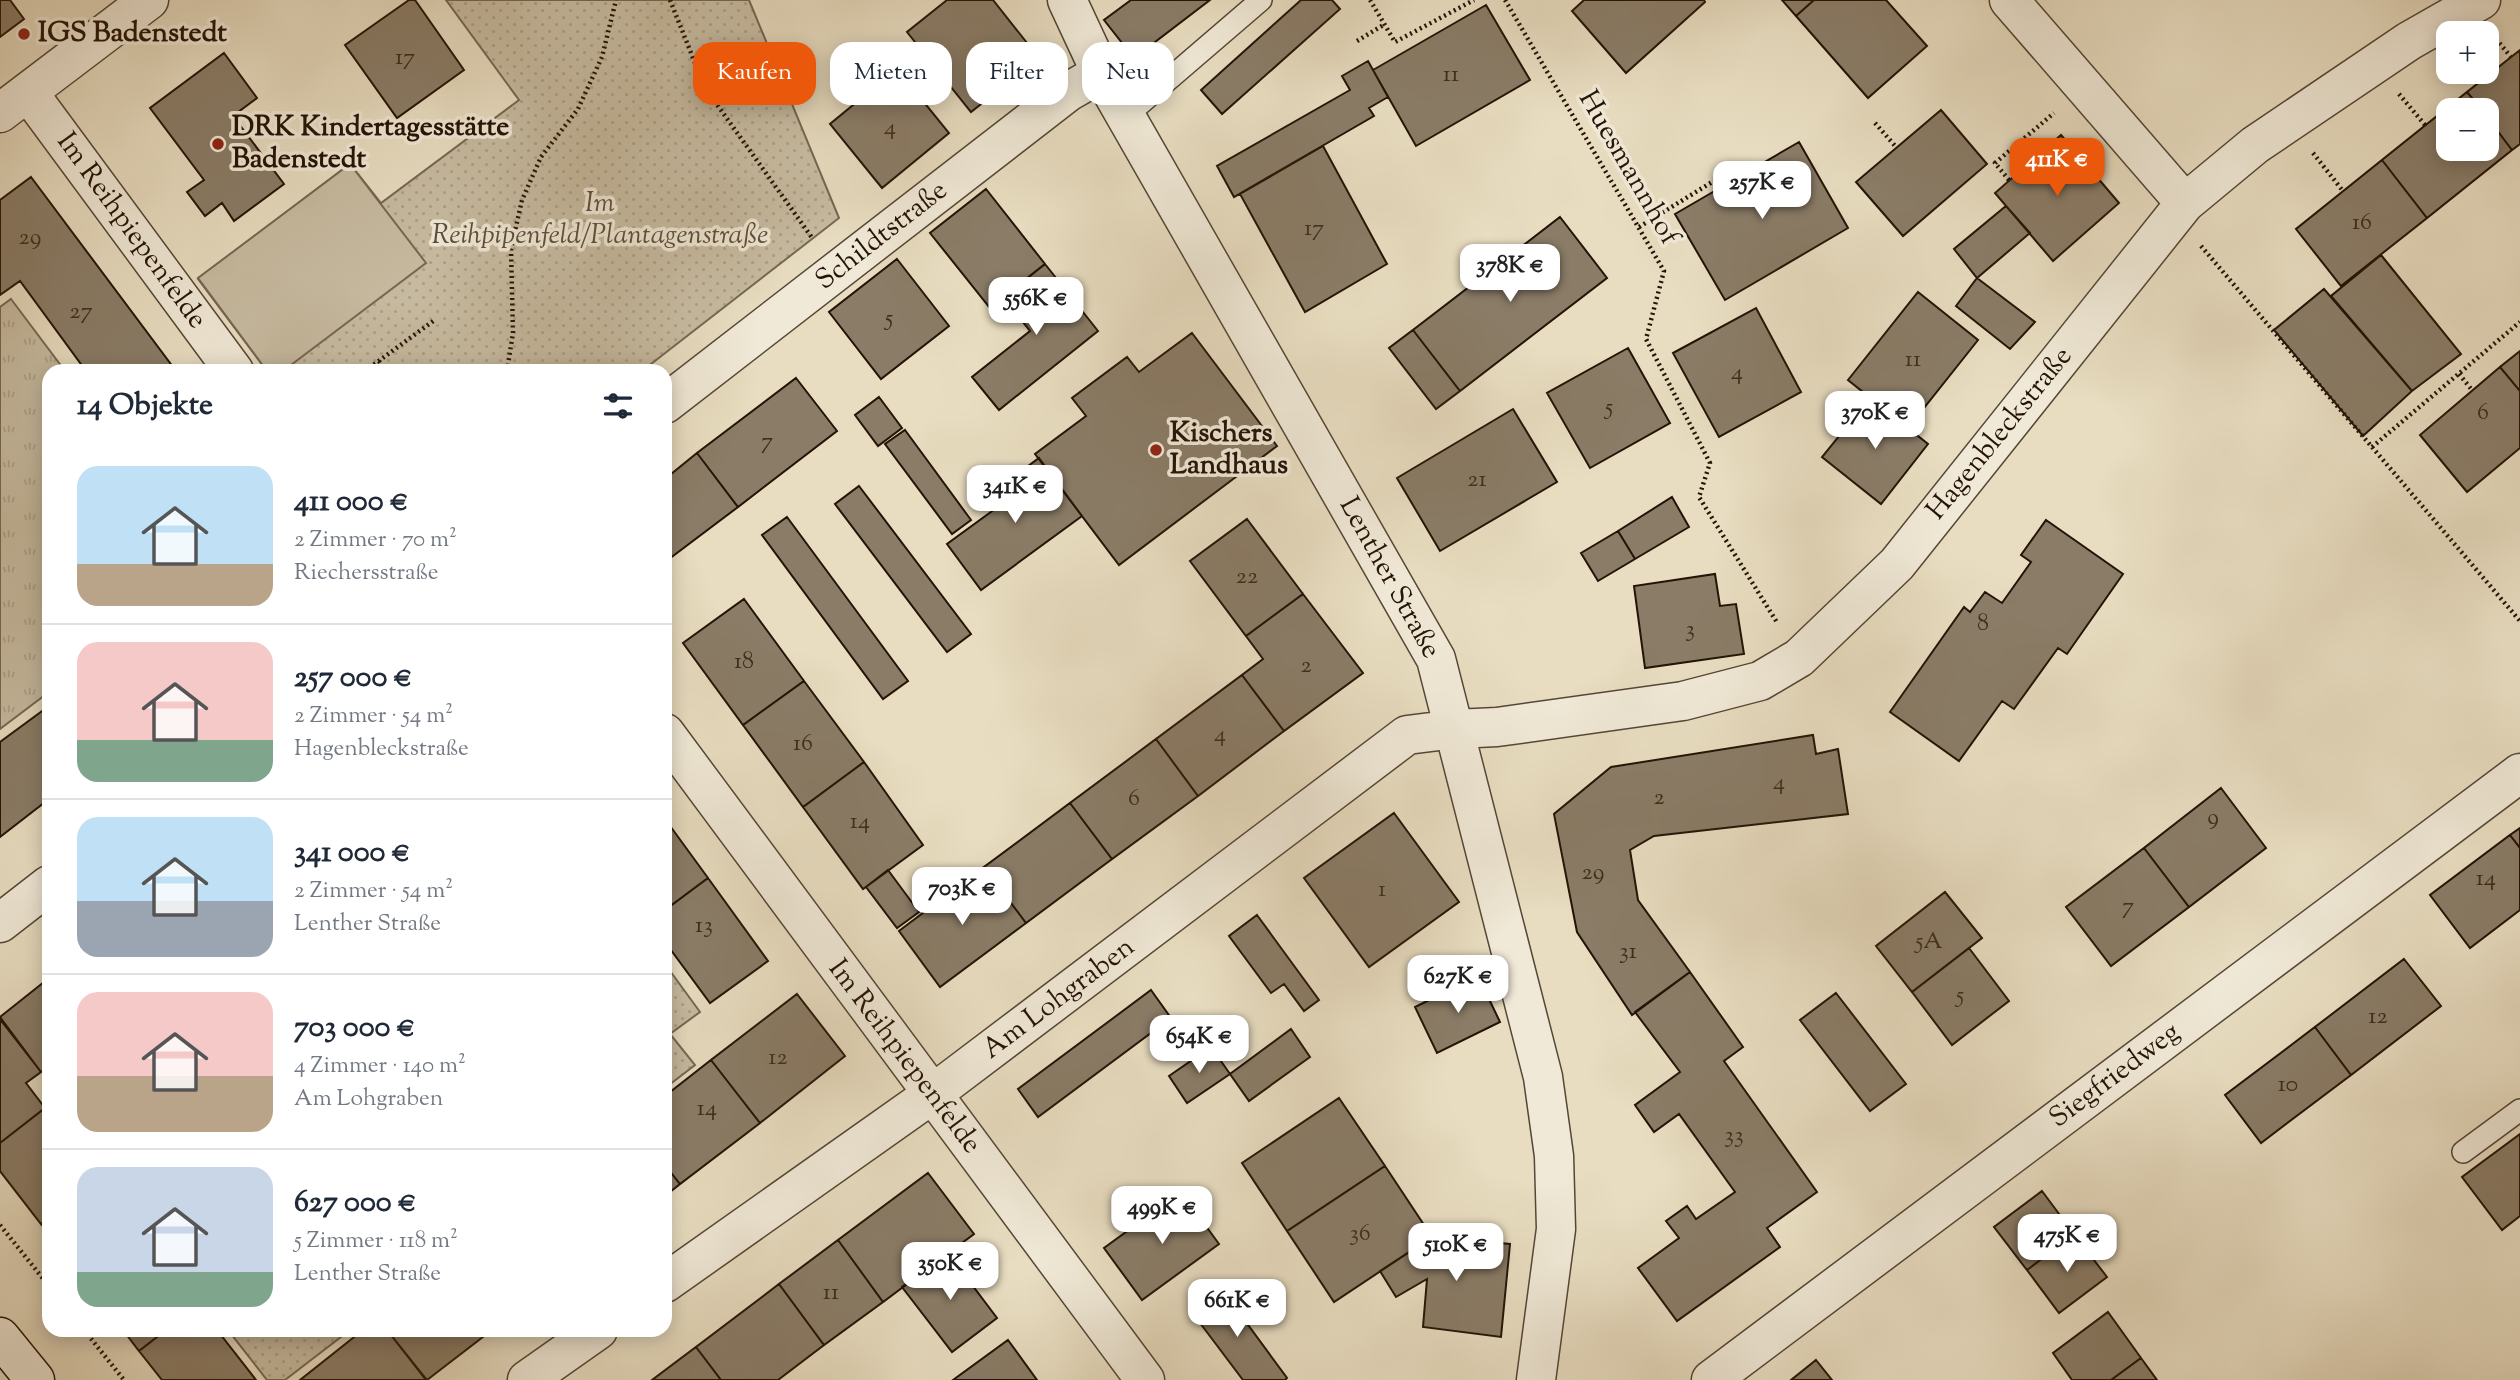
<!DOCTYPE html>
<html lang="de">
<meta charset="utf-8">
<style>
body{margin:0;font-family:"Sorts Mill Goudy",serif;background:#f6f6f7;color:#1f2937;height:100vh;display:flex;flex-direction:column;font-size:26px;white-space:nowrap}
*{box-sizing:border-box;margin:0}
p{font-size:23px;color:#747a83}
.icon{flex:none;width:38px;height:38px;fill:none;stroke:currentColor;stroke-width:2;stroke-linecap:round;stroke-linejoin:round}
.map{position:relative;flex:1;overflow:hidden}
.panel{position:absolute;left:42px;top:364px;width:630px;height:973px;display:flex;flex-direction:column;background:#fff;border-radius:21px;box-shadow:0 4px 18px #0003}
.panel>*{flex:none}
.banner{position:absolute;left:693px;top:42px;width:665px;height:63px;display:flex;gap:14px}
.tools{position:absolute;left:2436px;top:21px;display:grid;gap:14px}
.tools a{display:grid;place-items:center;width:63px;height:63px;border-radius:14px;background:#fff;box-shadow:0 4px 18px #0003;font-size:35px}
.price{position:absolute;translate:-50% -60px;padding:0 16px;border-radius:14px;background:#fff;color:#222;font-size:23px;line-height:46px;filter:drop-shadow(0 2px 4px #0008)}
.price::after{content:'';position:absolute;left:50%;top:42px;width:21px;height:16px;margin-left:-10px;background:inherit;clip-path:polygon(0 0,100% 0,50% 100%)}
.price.selected{background:#ea580c;color:#fff}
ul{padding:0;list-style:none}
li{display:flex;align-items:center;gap:21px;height:175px;padding:0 35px}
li+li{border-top:2px solid #e0e1e3}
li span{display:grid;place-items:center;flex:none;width:196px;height:140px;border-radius:21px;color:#555}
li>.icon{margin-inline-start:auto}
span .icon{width:84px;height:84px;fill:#fffc;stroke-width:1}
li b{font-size:30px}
h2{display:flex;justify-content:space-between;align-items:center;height:84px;padding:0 35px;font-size:30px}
.tag{padding:0 24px;border-radius:21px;background:#fff;box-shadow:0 4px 18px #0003;font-size:24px;line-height:63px}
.tag.selected{background:#ea580c;color:#fff}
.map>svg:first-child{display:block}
</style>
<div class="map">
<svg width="2520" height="1380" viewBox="0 0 2520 1380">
<defs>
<pattern id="grass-tufts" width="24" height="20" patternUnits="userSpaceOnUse" patternTransform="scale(1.75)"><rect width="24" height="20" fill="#c7bba1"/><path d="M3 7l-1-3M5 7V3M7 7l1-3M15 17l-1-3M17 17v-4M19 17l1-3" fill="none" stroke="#aba089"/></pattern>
<pattern id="park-dots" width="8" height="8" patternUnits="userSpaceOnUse" patternTransform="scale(1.75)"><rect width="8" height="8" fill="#c7bba1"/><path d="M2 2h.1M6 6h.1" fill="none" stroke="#aba089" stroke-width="1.8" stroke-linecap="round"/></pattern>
</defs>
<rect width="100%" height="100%" fill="#e8ddc1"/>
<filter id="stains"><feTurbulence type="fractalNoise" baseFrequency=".00286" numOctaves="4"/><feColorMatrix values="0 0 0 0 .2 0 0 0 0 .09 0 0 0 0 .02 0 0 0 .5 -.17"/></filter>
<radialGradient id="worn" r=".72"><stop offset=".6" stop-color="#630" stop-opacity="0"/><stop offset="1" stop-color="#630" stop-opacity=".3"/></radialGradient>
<path fill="url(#grass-tufts)" stroke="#766754" stroke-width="2" d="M11,299L65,371H49V692L0,729V307Z"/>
<path fill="url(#park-dots)" stroke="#766754" stroke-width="2" d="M446,0H749L839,218L642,371H267L198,279L350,164L381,203L519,100Z
M665,964L700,1012L670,1034L695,1065L665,1088Z
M228,1330H350L285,1380H267Z"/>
<path fill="#c7bba1" stroke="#766754" stroke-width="2" d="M350,164L426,263L283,371H267L198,278Z"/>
<path fill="#8a7c67" stroke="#241306" stroke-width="2" d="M0,0H10L24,19L0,37Z
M409,0H415L464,70L397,118L345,45Z
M947,0H993L1039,58L971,112L907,32Z
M1131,0H1210L1134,58L1104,20Z
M1301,0H1332L1340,9L1222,114L1201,90Z
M1584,0H1704L1705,2L1626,73L1572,11Z
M1782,0H1814L1796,16Z
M1814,0H1886L1927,46L1868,98L1796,16Z
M1486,5L1530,80L1416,146L1373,70Z
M2520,50V144L2512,150L2487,117V110H2482L2467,92Z
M224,53L257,98L233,116L284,184L234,221L222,203L205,216L187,192L204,180L150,108Z
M1368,61L1388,97L1369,108L1374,116L1234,197L1217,166L1350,90L1342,76Z
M897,69L949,133L882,188L830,124Z
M2467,92L2482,110H2448V149H2487V117L2512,150L2427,218L2382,160Z
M1941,110L1987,164L1903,236L1856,182Z
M2061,135L2119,203L2053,261L1995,193Z
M1799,142L1848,228L1725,300L1675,214Z
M1323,146L1387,264L1305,312L1240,194Z
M2382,160L2427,218L2341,286L2296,229Z
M31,177L176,371H86L20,281L0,295V200Z
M986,189L1045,264L990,308L930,233Z
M2006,206L2030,233L1977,278L1954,249Z
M1560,217L1607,278L1460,391L1413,330Z
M2381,255L2461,354L2412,391L2331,296Z
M897,259L949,326L881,379L829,312Z
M1045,264L1098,331L999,410L972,377L1030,331L1003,297Z
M1977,278L2035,322L2010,349L1956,306Z
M2324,289L2412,391L2363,436L2274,330Z
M1918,292L1978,340L1908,428L1848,380Z
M1756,308L1801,392L1719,437L1673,353Z
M1413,330L1460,391L1436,409L1389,348Z
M1192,333L1277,446L1119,565L1035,454L1086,416L1072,398L1127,357L1139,372Z
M1628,348L1670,423L1590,468L1547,393Z
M2520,351V391L2500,367Z
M2500,367L2520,391V448L2467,492L2420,435Z
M796,378L837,431L738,507L697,453Z
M879,397L902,428L878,446L855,415Z
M1870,398L1928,444L1881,504L1822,457Z
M1513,409L1557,482L1440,551L1397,478Z
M905,430L971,520L952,534L885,444Z
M697,453L738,507L665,562V479Z
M1039,458L1082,516L981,590L947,544L1010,498L1001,486Z
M859,486L971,634L947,652L835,504Z
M1672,497L1689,527L1635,559L1618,531Z
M787,517L908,681L883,699L762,535Z
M1247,519L1303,594L1246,636L1190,561Z
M2046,520L2123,574L2067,654L2058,648L2014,709L2002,701L1959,761L1890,712L1964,607L1970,612L1985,592L2002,603L2031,562L2021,555Z
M1618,531L1635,559L1598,581L1581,553Z
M1715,574L1720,606L1736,604L1744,654L1645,668L1634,586Z
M1303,594L1363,673L1284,731L1242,675L1263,659L1246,636Z
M744,599L804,681L743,725L683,643Z
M1242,675L1284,731L1198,796L1156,739Z
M804,681L864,762L803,807L743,725Z
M49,706V799L0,837V742Z
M1813,735L1816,754L1838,749L1848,814L1654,836L1630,850L1638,900L1690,972L1632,1015L1577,932L1554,814L1611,767Z
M1156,739L1198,796L1112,859L1070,803Z
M864,762L923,845L863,889L803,807Z
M2221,788L2266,848L2189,907L2144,848Z
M1070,803L1112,859L1026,923L984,867Z
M1394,813L1459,902L1369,967L1304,878Z
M665,819L708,878L665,910Z
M2520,828V848L2510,835Z
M2510,835L2520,848V910L2470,948L2430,895Z
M2144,848L2189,907L2111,966L2066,907Z
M984,867L1026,923L940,987L899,931Z
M888,870L919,912L897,928L866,887Z
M708,878L768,961L710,1003L665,942V910Z
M1945,892L1982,938L1912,992L1876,946Z
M1257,915L1319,1000L1304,1011L1284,984L1271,993L1229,936Z
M1969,948L2009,1001L1952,1045L1912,992Z
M2404,959L2441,1006L2351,1075L2315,1027Z
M1690,972L1743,1047L1724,1061L1817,1192L1767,1228L1780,1247L1677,1321L1638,1268L1679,1238L1666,1221L1687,1206L1696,1219L1735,1192L1679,1114L1654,1132L1635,1105L1680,1072L1635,1012Z
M1478,976L1500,1022L1437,1053L1415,1007Z
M49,978V1066L41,1072L0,1017Z
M1151,990L1171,1018L1038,1117L1018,1089Z
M1836,993L1906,1084L1870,1111L1800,1020Z
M797,994L845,1056L760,1123L711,1060Z
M0,1019L41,1072L26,1083L45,1108L0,1143Z
M2315,1027L2351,1075L2261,1143L2225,1095Z
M1291,1029L1310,1057L1249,1101L1230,1074Z
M1211,1047L1230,1074L1187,1103L1169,1076Z
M711,1060L760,1123L680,1184L665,1165V1096Z
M1339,1098L1385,1166L1287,1231L1242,1163Z
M45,1108L49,1113V1218L41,1224L0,1171V1143Z
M2520,1134V1216L2502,1230L2462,1177Z
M665,1165L680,1184L665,1196Z
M1385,1166L1432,1237L1334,1302L1287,1231Z
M928,1173L974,1234L883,1302L838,1240Z
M2042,1191L2074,1234L2027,1270L1994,1227Z
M1181,1192L1219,1244L1142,1300L1104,1248Z
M49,1218V1234L41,1224Z
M2074,1234L2107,1277L2059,1313L2027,1270Z
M1432,1237L1510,1244L1501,1337L1423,1327L1427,1279L1396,1297L1380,1271Z
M838,1240L883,1302L824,1345L779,1284Z
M948,1253L997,1318L952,1352L902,1287Z
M779,1284L824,1345L778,1380H721L696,1347Z
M1221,1288L1287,1378L1285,1380H1243L1191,1311Z
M2108,1312L2141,1358L2111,1380H2072L2053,1353Z
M123,1330H166L139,1351Z
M166,1330H217L256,1380H162L139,1351Z
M363,1330H387L426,1380H300Z
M387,1330H492L427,1380Z
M1008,1340L1037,1380H953Z
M696,1347L721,1380H652Z
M2141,1358L2157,1380H2111Z
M1816,1360L1832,1380H1791Z"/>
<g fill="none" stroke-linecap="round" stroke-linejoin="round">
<g stroke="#554635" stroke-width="24">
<path id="lane" d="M1126,116L1261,0
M2463,1152L2520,1110"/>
</g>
<g stroke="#554635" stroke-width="41">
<path id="street" d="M1067,0L1101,73L1436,659L1543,1077L1554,1156L1556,1229L1536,1380
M2009,0L2185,203
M28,92L234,371
M0,113L149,0
M665,404L1068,92L1101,73
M665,733L1145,1380
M0,923L49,885
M665,1283L931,1095L1407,735L1455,729L1497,727L1683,701L1760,681L1799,658L1897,564L2185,203L2255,145L2409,41L2481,0
M527,1380L598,1330
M1711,1380L2520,773"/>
</g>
<g stroke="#241306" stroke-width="41">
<path id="secondary" d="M0,1337L35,1380"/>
</g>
<path stroke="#241306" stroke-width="4.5" stroke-dasharray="2 3.5" stroke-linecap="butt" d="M670,0L695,63L718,106L813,239
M1370,0L1395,42L1474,0
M1505,0L1664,271L1646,339L1710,463L1699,497L1778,624
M2496,39L2511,57
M1357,41L1385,24
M2399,94L2425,125
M1875,123L1897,148
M2313,153L2343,191
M2009,180L1995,163L2054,113
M1639,227L1730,171
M2201,246L2520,621
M379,361L386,371
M365,371L436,319
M507,371L513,333L511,249L522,200L541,157L578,109L602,57L616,0
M2459,374L2472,390
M2372,447L2520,322
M0,1225L49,1286
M84,1330L124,1380"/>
<use href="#lane" stroke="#f0e9d7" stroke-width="21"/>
<use href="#street" stroke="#f0e9d7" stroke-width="38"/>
<use href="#secondary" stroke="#f0e9d7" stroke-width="38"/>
</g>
<g fill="#8f2418" stroke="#f0e9d7" stroke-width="2.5">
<circle cx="24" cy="34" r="7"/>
<circle cx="218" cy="144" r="7"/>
<circle cx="1156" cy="450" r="7"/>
</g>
<g text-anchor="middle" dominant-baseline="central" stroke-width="7" stroke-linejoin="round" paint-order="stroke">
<g font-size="24" fill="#3e2d1e">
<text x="405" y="58">17</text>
<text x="1451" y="75">11</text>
<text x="890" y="128">4</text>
<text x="2362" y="223">16</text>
<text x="1314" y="229">17</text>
<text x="30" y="238">29</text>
<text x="81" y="312">27</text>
<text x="889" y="319">5</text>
<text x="1913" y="360">11</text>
<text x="1737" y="373">4</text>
<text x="1609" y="408">5</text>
<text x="2483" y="413">6</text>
<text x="767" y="442">7</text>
<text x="1477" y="480">21</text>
<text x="1247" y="577">22</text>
<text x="1983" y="624">8</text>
<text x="1690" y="630">3</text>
<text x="744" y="662">18</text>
<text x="1306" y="666">2</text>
<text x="1220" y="735">4</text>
<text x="803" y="744">16</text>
<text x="1779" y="783">4</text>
<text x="1659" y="798">2</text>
<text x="1134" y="799">6</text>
<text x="2213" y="818">9</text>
<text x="860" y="822">14</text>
<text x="1593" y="873">29</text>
<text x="2486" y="879">14</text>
<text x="1382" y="890">1</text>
<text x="2128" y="907">7</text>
<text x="704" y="926">13</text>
<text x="1929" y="942">5A</text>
<text x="1628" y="952">31</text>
<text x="1960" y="996">5</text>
<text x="2378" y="1017">12</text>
<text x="778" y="1058">12</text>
<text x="2288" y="1085">10</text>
<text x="707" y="1109">14</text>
<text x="1734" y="1136">33</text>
<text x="1360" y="1234">36</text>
<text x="831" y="1293">11</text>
</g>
<g font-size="28" font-weight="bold" fill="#241306" stroke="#f0e9d7" text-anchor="start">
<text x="38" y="34">IGS Badenstedt</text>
<text x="232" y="128">DRK Kindertagesstätte<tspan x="232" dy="32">Badenstedt</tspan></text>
<text x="1170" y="434">Kischers<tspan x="1170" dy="32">Landhaus</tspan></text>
</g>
<g font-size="28" fill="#241306" stroke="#f0e9d7">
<text transform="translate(1628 168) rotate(60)">Huesmannhof</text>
<text transform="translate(131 231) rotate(54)">Im Reihpiepenfelde</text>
<text transform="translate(882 236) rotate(-38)">Schildtstraße</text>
<text transform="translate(2000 434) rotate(-51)">Hagenbleckstraße</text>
<text transform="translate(1389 578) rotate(61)">Lenther Straße</text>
<text transform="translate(1059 999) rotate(-37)">Am Lohgraben</text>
<text transform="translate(904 1057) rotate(53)">Im Reihpiepenfelde</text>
<text transform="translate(2115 1076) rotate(-37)">Siegfriedweg</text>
</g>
<g font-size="28" font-style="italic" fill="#5d4e3c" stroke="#f0e9d7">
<text x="600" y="204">Im<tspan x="600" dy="32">Reihpipenfeld/Plantagenstraße</tspan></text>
</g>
</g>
<rect width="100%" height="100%" filter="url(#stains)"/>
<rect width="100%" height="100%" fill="url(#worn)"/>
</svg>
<div class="tools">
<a>+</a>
<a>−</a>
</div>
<b class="price selected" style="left:2057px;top:198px">411K €</b>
<b class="price" style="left:1762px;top:221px">257K €</b>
<b class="price" style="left:1510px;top:304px">378K €</b>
<b class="price" style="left:1036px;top:337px">556K €</b>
<b class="price" style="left:1875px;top:451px">370K €</b>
<b class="price" style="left:1015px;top:525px">341K €</b>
<b class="price" style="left:962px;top:927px">703K €</b>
<b class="price" style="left:1458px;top:1015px">627K €</b>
<b class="price" style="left:1199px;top:1075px">654K €</b>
<b class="price" style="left:1162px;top:1246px">499K €</b>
<b class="price" style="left:2067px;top:1274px">475K €</b>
<b class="price" style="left:1456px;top:1283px">510K €</b>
<b class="price" style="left:950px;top:1302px">350K €</b>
<b class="price" style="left:1237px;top:1339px">661K €</b>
<div class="banner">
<a class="tag selected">Kaufen</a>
<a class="tag">Mieten</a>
<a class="tag">Filter</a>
<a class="tag">Neu</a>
</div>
<section class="panel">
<h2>14 Objekte<svg class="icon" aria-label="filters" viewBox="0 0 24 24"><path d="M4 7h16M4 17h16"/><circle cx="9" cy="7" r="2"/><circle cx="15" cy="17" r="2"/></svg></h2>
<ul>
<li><span style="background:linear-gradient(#bfe0f5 70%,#b9a48a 0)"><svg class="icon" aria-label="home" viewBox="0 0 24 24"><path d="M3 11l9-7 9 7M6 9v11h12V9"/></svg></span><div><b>411 000 €</b><p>2 Zimmer · 70 m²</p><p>Riechersstraße</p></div></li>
<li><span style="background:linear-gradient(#f6c9c9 70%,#7fa58c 0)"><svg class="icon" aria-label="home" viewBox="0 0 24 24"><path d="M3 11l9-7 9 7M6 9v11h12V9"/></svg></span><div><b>257 000 €</b><p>2 Zimmer · 54 m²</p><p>Hagenbleckstraße</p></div></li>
<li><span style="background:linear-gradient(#bfe0f5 60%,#9aa5b1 0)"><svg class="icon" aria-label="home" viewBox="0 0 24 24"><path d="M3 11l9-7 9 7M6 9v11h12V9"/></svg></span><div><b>341 000 €</b><p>2 Zimmer · 54 m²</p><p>Lenther Straße</p></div></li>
<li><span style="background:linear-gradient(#f6c9c9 60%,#b9a48a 0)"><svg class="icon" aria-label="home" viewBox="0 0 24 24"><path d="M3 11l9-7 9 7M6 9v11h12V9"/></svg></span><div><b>703 000 €</b><p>4 Zimmer · 140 m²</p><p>Am Lohgraben</p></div></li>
<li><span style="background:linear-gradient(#c9d6e8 75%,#7fa58c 0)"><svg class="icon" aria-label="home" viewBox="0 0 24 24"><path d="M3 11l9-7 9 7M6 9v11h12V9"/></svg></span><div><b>627 000 €</b><p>5 Zimmer · 118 m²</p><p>Lenther Straße</p></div></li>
</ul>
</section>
</div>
